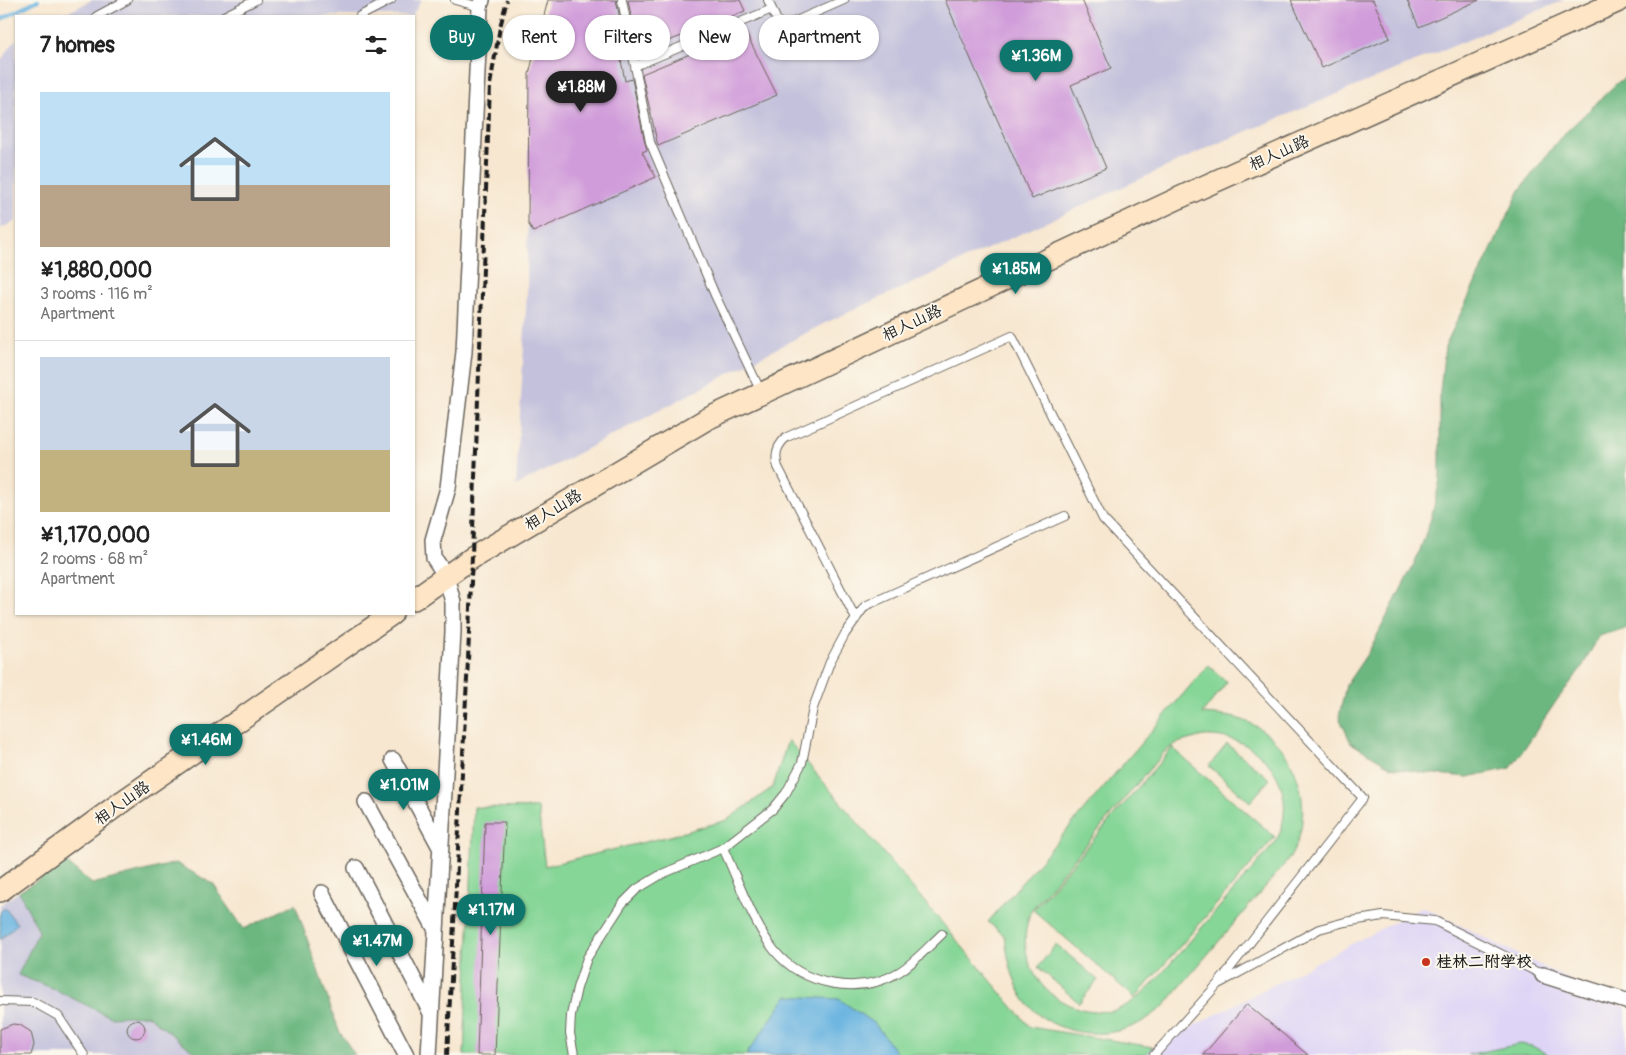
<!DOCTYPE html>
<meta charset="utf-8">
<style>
body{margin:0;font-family:Pangolin,"LXGW WenKai TC",sans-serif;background:#f2f2f2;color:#222;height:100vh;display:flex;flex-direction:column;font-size:19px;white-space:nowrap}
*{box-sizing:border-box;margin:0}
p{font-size:16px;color:#767676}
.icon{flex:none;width:28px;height:28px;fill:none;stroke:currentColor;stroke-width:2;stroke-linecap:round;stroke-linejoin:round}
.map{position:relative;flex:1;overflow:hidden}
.panel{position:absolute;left:15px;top:15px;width:400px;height:600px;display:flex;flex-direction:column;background:#fff;border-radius:0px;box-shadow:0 1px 4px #0004}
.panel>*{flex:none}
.hud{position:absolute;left:430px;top:15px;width:475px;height:45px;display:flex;gap:10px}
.price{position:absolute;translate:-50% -42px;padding:0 11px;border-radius:18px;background:#0f766e;color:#fff;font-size:16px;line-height:32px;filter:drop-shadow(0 1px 2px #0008)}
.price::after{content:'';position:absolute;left:50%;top:30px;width:15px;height:11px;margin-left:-8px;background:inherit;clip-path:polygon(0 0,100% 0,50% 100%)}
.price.active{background:#222;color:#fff}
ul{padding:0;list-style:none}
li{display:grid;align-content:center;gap:10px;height:265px;padding:0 25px}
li+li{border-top:1px solid #e0e0e0}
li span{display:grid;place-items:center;height:155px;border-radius:0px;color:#555}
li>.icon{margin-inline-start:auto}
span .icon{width:90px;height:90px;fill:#fffc;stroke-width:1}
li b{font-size:21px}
h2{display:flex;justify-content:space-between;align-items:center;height:60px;padding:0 25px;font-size:21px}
.chip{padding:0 18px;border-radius:22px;background:#fff;box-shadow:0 1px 4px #0004;font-size:18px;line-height:45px}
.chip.active{background:#0f766e;color:#fff}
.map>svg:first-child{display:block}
</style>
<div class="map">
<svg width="1626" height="1055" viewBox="0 0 1626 1055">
<rect width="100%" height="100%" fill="#fbf7ec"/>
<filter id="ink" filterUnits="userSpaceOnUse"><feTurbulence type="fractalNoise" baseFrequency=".02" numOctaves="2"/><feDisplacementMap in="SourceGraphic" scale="10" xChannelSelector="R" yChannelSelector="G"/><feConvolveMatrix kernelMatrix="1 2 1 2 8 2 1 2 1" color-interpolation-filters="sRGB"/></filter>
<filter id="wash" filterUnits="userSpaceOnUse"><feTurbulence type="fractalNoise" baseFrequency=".0096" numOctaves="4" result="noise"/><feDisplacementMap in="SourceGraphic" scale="20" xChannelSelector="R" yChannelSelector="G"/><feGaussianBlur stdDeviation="1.12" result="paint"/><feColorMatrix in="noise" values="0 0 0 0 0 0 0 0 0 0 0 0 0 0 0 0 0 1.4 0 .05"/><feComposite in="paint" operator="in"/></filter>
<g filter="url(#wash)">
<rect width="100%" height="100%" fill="#f7e7d0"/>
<path fill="#ded5f6" d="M1423,907L1626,1008V1055H1145L1153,1047Z"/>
<path fill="#c3c1dc" d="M92,0H421L412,16H61Z
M548,0H1564L1219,143L823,324L516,486L527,292L529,74Z
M16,39V221L0,229V62Z
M19,892L39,931L18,975L52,988L110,1017L147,1015L198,1055H0V905Z"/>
<path fill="#86d697" stroke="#51795a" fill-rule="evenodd" d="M1208,665L1227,682L1202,714C1218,715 1235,716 1250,723C1299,746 1318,813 1289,859L1162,1008C1150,1017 1139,1025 1125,1029C1088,1041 1038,1028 1020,992C1011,974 1007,956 1005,936L988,922ZM1203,736C1262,733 1304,790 1275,843L1151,986C1141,995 1130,1005 1116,1010C1107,1013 1095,1011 1086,1010C1039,1001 1012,954 1032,909L1164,752L1177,743Z
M788,740L1030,1027L1153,1047L1145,1055H464L474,807L538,808L545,866L674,835L727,820L773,787Z
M1227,744L1270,779L1250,802L1209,766Z
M1172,748L1275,837L1135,998L1033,910Z
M1056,944L1098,980L1079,1003L1038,967Z
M1520,1044L1532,1046L1549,1055H1467Z"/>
<path fill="#6cb780" stroke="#446a4e" d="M1626,77V628L1599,636L1581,669L1557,700L1511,768L1468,777L1424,773L1391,767L1351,743L1339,717L1346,685L1369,651L1418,556L1432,515L1440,479V392L1445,346L1520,190L1559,139L1617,83Z
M66,862L92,884L176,863L213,884L244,929L295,904L339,1031L355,1055H198L147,1015L110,1017L52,988L18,975L39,931L19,892Z"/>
<path fill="#67b3e0" stroke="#42687e" d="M5,908L17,924L0,940V912Z
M787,996L839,999L876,1025L898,1055H746Z"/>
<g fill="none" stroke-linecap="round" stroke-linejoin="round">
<path stroke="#67b3e0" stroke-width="4" d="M0,20L38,0"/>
</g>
<g id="blocks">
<path fill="#d09cda" d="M548,0H616L628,57L621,60L625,81L632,79L645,143L647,150L642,152L656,177L533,232L528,223L529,74Z
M628,0H740L745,11L638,53Z
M945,0H1082L1111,68L1071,85L1106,168L1032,199Z
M1291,0H1373L1390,38L1322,68Z
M1407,0H1479L1419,27Z
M745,31L777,95L658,146L642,74Z
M485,822H505L495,1055H477Z
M1247,1004L1308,1055H1203Z
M127 1029a9 9 0 1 1 18 0a9 9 0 1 1-18 0Z
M13,1024L20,1025L31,1032L34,1045L31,1055H0V1029Z"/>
</g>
</g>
<g filter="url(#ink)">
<use href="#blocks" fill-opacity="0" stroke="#69635b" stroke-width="1"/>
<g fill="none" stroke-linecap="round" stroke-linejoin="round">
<g stroke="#69635b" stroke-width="10">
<path id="lane" d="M455,0L480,7
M622,0L650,142L715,295L761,392
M768,0L780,28L844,0
M97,16L127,0
M224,16L256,0
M360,16L391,0
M635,66L772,9
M856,619L778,467C774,454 777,445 787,437L1012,336L1103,519L1363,798L1217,985L1154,1055
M723,848C737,878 754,925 774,950C803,986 859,996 899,972C915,962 928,947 942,934
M1220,983L1319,929L1345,922L1383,916L1435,921L1543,975
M0,1001L33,1002L58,1016L84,1055
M574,1055L570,1033L571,1015L577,988L587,958L622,904L637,889L662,874L723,848L773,809L786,793L802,763L813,708L830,662L845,634L865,606L1065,516"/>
</g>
<g stroke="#69635b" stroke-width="18">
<path id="street" d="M393,760L440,847
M366,802L436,930
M356,868L431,1013
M322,893L406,1055
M1543,975L1626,1001
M429,1055L453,632V602L446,576L434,558L433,540L448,488L464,352L480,7L482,0"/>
</g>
<g stroke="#69635b" stroke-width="24">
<path id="secondary" d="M414,599L472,558L707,419L1196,190L1621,0
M0,891L123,801L392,614"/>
</g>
<use href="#lane" stroke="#fff" stroke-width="8"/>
<use href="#street" stroke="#fff" stroke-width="15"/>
<use href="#secondary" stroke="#fde5c5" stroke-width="21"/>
<path stroke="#1c1c1c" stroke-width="4" stroke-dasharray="8 4" stroke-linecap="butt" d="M447,1055L468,660L490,85L500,27L507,0"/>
</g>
</g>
<circle fill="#c8321e" stroke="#fbf7ec" stroke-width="2" cx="1426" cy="962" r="5"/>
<g text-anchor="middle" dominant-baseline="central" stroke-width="4" stroke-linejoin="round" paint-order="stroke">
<g font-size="16" fill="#1c1c1c" stroke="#fbf7ec">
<text transform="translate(1279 153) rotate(-24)">相人山路</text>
<text transform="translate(912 323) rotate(-25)">相人山路</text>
<text transform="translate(553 510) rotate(-31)">相人山路</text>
<text transform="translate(122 803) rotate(-35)">相人山路</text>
</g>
<g font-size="16" font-weight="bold" fill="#1c1c1c" stroke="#fbf7ec" text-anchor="start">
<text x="1436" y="962">桂林二附学校</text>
</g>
</g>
</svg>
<b class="price" style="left:1036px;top:82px">¥1.36M</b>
<b class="price active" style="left:581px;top:113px">¥1.88M</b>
<b class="price" style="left:1016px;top:295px">¥1.85M</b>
<b class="price" style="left:206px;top:766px">¥1.46M</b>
<b class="price" style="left:404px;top:811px">¥1.01M</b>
<b class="price" style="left:491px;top:936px">¥1.17M</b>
<b class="price" style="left:377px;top:967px">¥1.47M</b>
<div class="hud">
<a class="chip active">Buy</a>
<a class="chip">Rent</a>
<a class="chip">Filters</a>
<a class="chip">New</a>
<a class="chip">Apartment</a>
</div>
<section class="panel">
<h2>7 homes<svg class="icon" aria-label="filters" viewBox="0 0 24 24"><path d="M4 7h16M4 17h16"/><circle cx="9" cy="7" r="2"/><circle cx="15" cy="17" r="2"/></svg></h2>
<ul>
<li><span style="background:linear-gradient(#bfe0f5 60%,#b9a48a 0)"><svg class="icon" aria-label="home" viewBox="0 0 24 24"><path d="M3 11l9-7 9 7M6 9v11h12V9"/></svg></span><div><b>¥1,880,000</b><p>3 rooms · 116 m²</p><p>Apartment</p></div></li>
<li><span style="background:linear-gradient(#c9d6e8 60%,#c2b280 0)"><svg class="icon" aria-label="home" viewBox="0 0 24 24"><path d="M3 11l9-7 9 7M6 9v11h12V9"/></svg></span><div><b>¥1,170,000</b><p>2 rooms · 68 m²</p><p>Apartment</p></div></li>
</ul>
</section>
</div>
